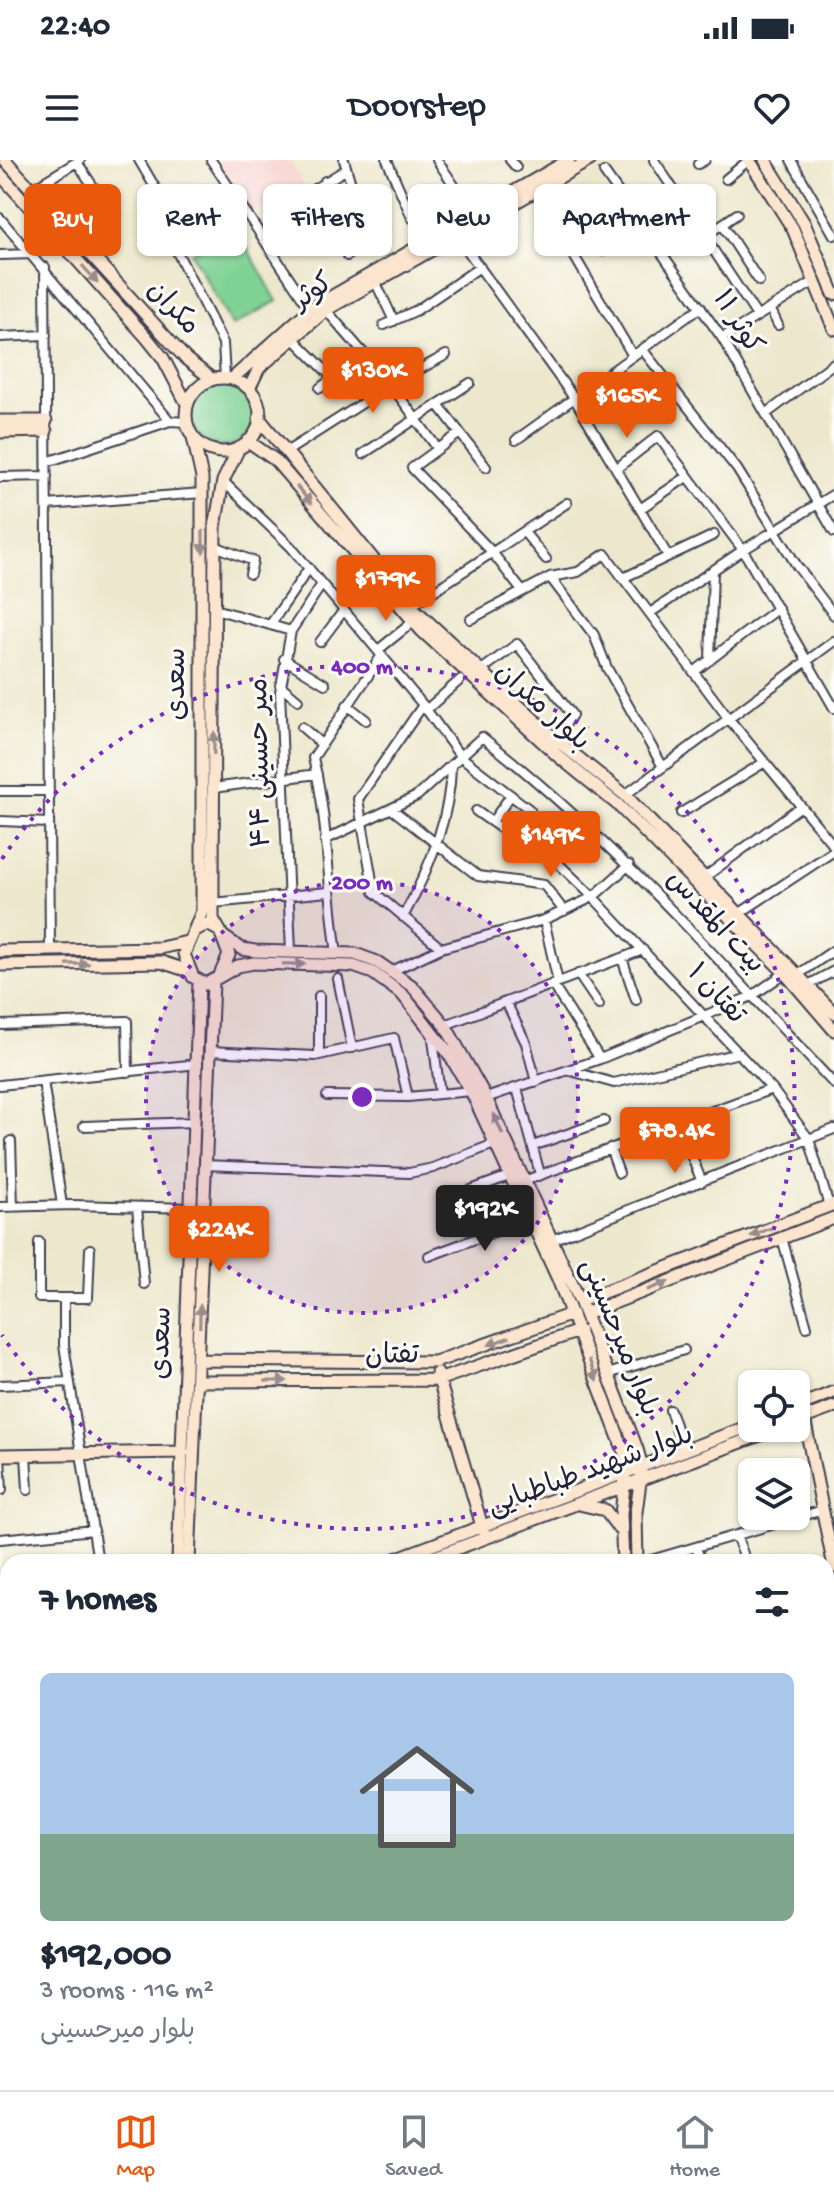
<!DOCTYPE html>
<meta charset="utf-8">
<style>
body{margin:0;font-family:"Gochi Hand","Playpen Sans Arabic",sans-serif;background:#f6f6f7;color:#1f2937;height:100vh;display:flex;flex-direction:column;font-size:30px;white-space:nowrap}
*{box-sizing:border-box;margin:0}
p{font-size:26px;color:#747a83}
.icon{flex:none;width:44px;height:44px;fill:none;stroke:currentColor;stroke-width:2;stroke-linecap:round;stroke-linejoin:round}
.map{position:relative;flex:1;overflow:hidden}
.side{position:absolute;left:0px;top:1394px;width:834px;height:536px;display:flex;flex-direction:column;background:#fff;border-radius:24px 24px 0 0;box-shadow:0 2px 6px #0004}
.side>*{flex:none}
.guide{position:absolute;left:24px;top:24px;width:786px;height:72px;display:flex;gap:16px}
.controls{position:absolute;left:738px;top:1210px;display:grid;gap:16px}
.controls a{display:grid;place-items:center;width:72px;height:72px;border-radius:12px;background:#fff;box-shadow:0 2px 6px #0004;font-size:40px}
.price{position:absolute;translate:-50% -68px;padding:0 18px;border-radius:8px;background:#ea580c;color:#fff;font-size:26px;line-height:52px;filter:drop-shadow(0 2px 4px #0008)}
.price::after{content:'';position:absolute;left:50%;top:48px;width:24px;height:18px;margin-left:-12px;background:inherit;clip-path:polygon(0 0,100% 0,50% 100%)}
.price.on{background:#222;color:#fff}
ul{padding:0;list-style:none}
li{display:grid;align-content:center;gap:16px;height:424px;padding:0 40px}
li span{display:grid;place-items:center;height:248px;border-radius:12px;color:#555}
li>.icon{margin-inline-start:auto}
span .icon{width:144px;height:144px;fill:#fffc;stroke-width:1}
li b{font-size:34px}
h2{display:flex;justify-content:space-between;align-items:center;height:96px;padding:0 40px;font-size:34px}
.tag{padding:0 28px;border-radius:12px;background:#fff;box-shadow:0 2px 6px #0004;font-size:28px;line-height:72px}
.tag.on{background:#ea580c;color:#fff}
.status{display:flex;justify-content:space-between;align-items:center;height:56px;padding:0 40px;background:#fff;direction:ltr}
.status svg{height:22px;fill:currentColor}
header{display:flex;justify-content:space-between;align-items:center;height:104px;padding:0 40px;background:#fff;font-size:36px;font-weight:600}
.menu{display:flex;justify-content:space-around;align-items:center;height:112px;border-top:2px solid #e0e1e3;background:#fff;font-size:22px;color:#747a83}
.menu a{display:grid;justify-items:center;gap:4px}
.menu .on{color:#ea580c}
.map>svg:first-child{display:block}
</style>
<div class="status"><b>22:40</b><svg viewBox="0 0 49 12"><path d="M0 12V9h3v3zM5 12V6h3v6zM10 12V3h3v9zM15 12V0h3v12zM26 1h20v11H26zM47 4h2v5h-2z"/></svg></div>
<header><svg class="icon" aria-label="menu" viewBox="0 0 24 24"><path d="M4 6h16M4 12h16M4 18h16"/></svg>Doorstep<svg class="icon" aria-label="heart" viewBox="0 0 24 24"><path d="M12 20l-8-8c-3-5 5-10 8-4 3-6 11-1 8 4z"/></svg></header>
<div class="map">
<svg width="834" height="1930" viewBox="0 0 834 1930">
<rect width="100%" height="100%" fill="#fdfcf7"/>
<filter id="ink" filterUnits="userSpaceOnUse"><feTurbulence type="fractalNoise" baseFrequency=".0125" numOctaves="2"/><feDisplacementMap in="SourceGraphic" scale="16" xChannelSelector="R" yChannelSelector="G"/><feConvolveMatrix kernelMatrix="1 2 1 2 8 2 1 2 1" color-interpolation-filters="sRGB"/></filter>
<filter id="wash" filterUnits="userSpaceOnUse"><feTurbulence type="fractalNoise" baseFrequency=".006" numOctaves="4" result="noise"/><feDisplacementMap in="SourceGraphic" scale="32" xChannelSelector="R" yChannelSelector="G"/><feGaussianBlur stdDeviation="1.8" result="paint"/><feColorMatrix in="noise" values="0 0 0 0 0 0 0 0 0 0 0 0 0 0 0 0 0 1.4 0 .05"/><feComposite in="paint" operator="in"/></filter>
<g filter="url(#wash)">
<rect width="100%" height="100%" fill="#ede8cd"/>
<path fill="#f7d0ce" d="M216,0H288L305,27L304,33L250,53Z"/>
<path fill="#7fd294" stroke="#507a68" stroke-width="2" d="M236,68L277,141L232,166L191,93Z
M191 254a32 32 0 1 1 64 0a32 32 0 1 1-64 0Z"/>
</g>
<g filter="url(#ink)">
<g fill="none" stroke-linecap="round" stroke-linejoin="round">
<g stroke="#404051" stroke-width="12">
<path id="street" d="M139,0L177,65L172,82L223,183L225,218
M211,0L310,149
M344,0L367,79
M387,0L412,58
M437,0L474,55
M510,0L516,7
M654,0L757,156
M791,0L834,75
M698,4L705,0
M604,12L722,178L834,372
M726,19L749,0
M325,21L347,96
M32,29L80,0
M536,31L633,196
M285,47L345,10
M0,58L170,261
M722,64L759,121
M457,76L574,238L668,396
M705,76L737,54
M74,77L109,51L77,2
M564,80L592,69L603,91
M0,95L33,94
M45,107L50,789
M375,121L394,161
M770,148L778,165
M326,150L391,225L438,289
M384,165L417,150L480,107
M0,177L46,175
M293,178L333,218
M722,178L815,121
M642,189L737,309L797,406L834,455
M320,228L364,194
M438,244L486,307
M766,254L834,203
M460,273L412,308L492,392L522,431
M516,280L701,147
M286,292L391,225L446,195
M363,294L470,223
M47,302L170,261L186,262
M616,309L658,276L743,390L834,548
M0,317L47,316
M223,321L291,387L423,545L460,596L530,650
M47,345L202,333
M640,349L688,316
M524,372L546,399
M215,386L253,401L250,414
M550,417L594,475L607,508L663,607
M623,418L714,375
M411,446L567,343
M215,449L291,471
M650,453L743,390L834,334
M471,459L550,417L578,412L605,394L729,559L834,686
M270,465L309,408
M320,482L344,450
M378,490L414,461
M284,499L325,524
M710,500L713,410
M480,511L517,484L572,555L555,579
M694,512L778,448
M280,525L298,540
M347,545L366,560
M423,545L358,639L374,732L441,788
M426,550L460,520
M302,567L320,583
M213,628L317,614
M0,631H49
M625,635L834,481
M393,650L478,716L544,725L564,751
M476,651L506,672
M681,653L765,602
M0,661L49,663
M492,662L511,635
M531,677L593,737L772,929L809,979L829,1046
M325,680L417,636L482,577C613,679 721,803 834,924
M705,717L801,646
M213,743L328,732
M740,753L834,691
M403,757C428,712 450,659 451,607
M544,760L558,822
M291,792L280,532L291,471L322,424
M337,793C327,728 329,661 313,598L382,495
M622,798L636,840
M394,810L441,788L544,760L593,737L629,705
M578,814L599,845
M799,814L834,790
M338,819L352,888
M552,824L600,899
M810,824L834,811
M319,836V895
M506,842L526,883L536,922
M0,865L127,861L128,912
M445,865L643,790
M432,871L440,934
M209,891L315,896L394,878L408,937
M571,911L614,923L739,893
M43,921L62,1045
M0,925L198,904
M517,928L540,1014
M327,936L408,937L471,931
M486,938L600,899L752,836L785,813
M678,963L702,1022
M84,966L195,962
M11,981L13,1047
M533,986L604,961
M610,988L619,1013
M204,1005L409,1013L433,1008L494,984
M524,1021L772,929
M471,1030L509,1016
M0,1047L72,1045L192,1048
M137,1047L144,1124
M782,1078L807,1167
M552,1080L834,969
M39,1082V1138H88L90,1089
M429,1096L529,1059
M64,1139V1185L98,1402
M608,1214L684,1190
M0,1225L70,1222
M670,1250L684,1292
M26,1294L28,1330
M0,1298L2,1330
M736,1375L745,1399
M0,1379L94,1370
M696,1387L701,1402
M644,1402L823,1350
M826,1435L834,1432
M826,1536L834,1533
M826,1614L834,1611
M826,1671L834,1689L826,1692
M0,1677L8,1676
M826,1764L834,1761
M0,1803L8,1802
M22,1922V1930
M78,1922L80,1930
M531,1922L535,1930
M610,1922L613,1930
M239,1930L249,1928
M310,1930V1922"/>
</g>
<g stroke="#404051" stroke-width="15">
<path id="secondary" d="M5,0L186,199L212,219
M749,0L793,69L834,169
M765,0L804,63L834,134
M0,14L147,178L163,198L187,244
M186 255a37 37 0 1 1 74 0a37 37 0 1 1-74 0Z
M232,219L310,149L569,0
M249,229L259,208L326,150L590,0
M259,258L411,446L555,579L625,635L834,853
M0,261H46
M0,272L46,271
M193,277L202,318V751L194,771
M248,281L275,300L422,471L558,596L617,644L785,813L834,870
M207,764L220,771L229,795L219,817L206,824L193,817L184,794L194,771Z
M220,771L213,759V719L215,367L223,321L239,288
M224,777L242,789L255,791L355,794L377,802L412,826L445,865L486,938L580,1141L637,1289L642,1307L636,1352L637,1402
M0,791L160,788L187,782
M0,805L161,802L189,811
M219,817L238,806L254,803L353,806L373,813L403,835L447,891L471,931L558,1119L627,1299L621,1354L623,1402
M580,1141L834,1044
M585,1154L834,1058
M199,1200L435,1202L572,1154
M437,1213L484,1373
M198,1221L438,1220L579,1171
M796,1247L834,1232
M804,1258L834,1407
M796,1261L834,1247
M0,1295L183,1292
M579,1344L605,1350L619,1369
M178,1402L199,822
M189,1402L213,822
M387,1402L752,1265
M421,1402L779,1268
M0,1546L8,1543
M0,1561L8,1559
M826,1839L834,1834
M826,1848L834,1844
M826,1862L834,1885
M28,1930L55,1922
M169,1930V1922
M376,1930V1922
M468,1930L486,1922
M660,1930L673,1922
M678,1930L692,1922"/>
</g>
<use href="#street" stroke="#fff" stroke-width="8"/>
<use href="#secondary" stroke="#fbe5cf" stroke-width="11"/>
</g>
<defs><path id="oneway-solid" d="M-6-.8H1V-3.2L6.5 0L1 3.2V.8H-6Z" transform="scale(2)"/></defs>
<g fill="#998d8c">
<use href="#oneway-solid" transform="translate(90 114) rotate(48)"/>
<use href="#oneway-solid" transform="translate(304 335) rotate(50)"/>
<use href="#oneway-solid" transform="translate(203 382) rotate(90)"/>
<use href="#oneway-solid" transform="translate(214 583) rotate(-89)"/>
<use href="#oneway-solid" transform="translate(78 804) rotate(-1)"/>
<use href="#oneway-solid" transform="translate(294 804) rotate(1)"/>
<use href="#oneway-solid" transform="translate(498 964) rotate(-114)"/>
<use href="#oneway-solid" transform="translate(761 1072) rotate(159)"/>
<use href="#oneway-solid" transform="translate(658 1126) rotate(-21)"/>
<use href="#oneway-solid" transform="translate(200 1156) rotate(-89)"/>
<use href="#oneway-solid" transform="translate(499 1181) rotate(160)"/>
<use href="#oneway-solid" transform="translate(593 1210) rotate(70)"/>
<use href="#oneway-solid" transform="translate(276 1221)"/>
</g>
</g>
<circle cx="362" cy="937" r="216" fill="#7b2cbf" fill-opacity=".12"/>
<g fill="none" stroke="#7b2cbf" stroke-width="4" stroke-dasharray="4 8">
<circle cx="362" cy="937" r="216"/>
<path d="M2 699A432 432 0 1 1 2 1175"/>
</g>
<g text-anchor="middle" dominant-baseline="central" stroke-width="6" stroke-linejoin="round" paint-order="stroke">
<g font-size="28" fill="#22223b" stroke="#fdfcf7">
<text transform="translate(314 133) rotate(-35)">کوثر</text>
<text transform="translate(172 149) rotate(47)">مکران</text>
<text transform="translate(736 163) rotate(58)">کوثر ۱۱</text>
<text transform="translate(178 524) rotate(-90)">سعدی</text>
<text transform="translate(541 548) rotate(42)">بلوار مکران</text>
<text transform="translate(262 603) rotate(-91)">میر حسینی ۴۴</text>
<text transform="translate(714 763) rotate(47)">بیت المقدس</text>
<text transform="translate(715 835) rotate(47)">تفتان ۱</text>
<text transform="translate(618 1178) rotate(68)">بلوار میرحسینی</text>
<text transform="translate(163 1183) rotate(-88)">سعدی</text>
<text transform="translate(392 1197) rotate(-1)">تفتان</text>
<text transform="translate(591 1312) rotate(-20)">بلوار شهید طباطبایی</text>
</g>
</g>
<circle cx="362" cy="937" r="12" fill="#7b2cbf" stroke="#fdfcf7" stroke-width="4"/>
<g font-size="24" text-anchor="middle" font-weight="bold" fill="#7b2cbf" stroke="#fdfcf7" stroke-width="6" stroke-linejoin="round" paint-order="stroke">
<text x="362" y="513">400 m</text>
<text x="362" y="729">200 m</text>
</g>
</svg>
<div class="controls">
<a><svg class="icon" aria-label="locate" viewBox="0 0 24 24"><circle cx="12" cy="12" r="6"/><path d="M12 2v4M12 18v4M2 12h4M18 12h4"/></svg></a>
<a><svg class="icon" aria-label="layers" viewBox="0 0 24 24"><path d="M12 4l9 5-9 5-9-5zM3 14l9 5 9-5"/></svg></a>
</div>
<b class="price" style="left:373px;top:255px">$130K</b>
<b class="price" style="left:627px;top:280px">$165K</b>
<b class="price" style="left:386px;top:463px">$179K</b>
<b class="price" style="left:551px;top:719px">$149K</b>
<b class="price" style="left:675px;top:1015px">$78.4K</b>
<b class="price on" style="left:485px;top:1093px">$192K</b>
<b class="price" style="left:219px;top:1114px">$224K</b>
<div class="guide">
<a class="tag on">Buy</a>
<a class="tag">Rent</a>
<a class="tag">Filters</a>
<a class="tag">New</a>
<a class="tag">Apartment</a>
</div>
<section class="side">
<h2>7 homes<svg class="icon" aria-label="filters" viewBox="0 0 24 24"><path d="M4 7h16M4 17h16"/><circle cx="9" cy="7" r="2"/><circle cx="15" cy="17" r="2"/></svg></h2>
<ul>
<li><span style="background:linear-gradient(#a9c7e8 65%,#7fa58c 0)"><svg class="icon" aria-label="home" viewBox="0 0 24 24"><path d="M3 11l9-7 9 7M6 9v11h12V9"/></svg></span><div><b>$192,000</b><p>3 rooms · 116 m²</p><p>بلوار میرحسینی</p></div></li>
</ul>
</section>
</div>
<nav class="menu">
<a class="on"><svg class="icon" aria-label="map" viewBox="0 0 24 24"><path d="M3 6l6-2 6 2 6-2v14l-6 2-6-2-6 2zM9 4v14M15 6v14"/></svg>Map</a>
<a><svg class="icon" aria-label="saved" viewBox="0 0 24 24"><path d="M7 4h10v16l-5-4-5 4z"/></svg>Saved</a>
<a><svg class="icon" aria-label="home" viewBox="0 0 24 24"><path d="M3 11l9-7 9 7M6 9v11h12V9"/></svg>Home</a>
</nav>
